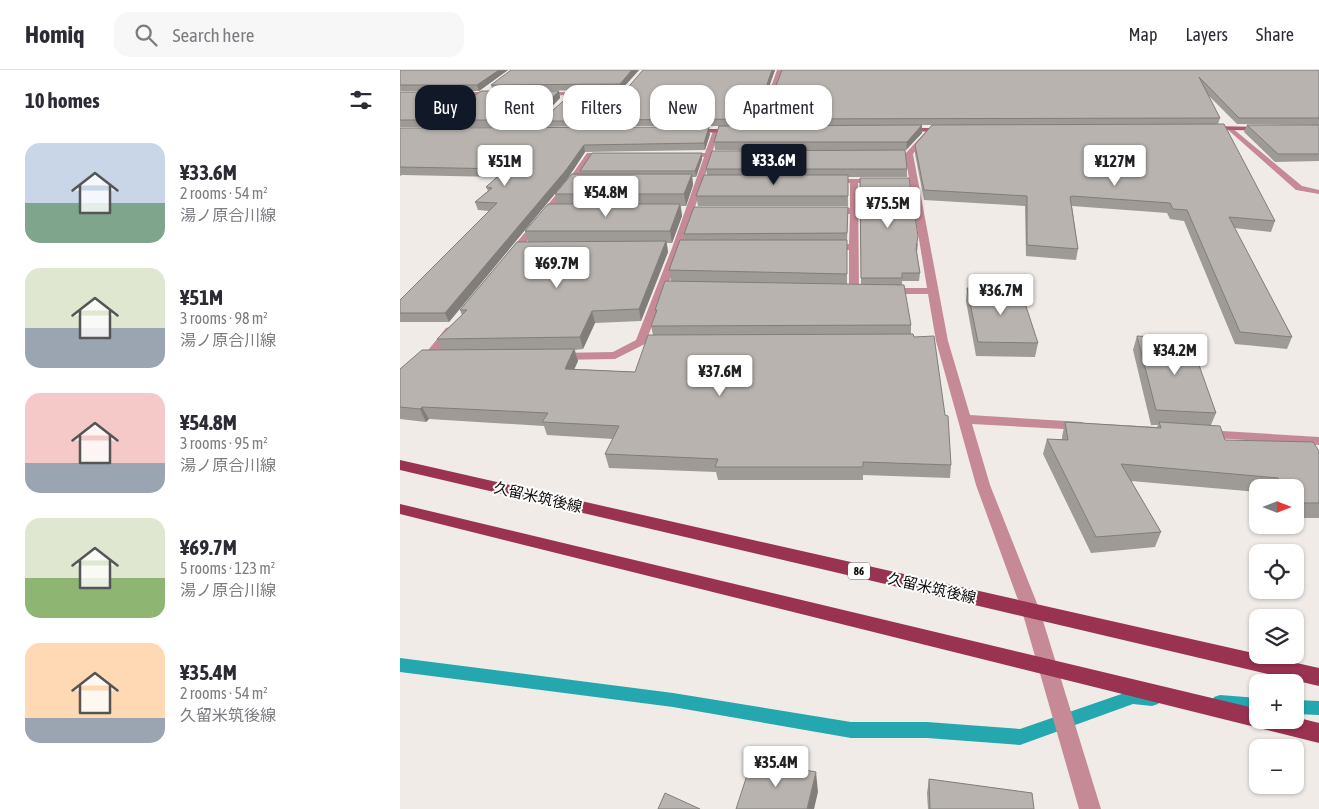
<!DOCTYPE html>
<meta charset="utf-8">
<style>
body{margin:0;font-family:"Asap Condensed","Noto Sans JP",sans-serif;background:#f7f7f7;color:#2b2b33;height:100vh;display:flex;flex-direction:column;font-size:19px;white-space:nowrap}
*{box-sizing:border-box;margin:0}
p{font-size:16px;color:#7c7c81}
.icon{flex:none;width:28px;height:28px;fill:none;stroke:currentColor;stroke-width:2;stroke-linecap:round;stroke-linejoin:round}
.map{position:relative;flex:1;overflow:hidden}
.side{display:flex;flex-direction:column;background:#fff;width:400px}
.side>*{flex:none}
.hud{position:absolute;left:15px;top:15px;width:475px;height:45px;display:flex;gap:10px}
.needle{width:32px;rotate:90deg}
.tools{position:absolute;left:849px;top:409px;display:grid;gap:10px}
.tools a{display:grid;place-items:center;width:55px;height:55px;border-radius:10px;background:#fff;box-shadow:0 1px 4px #0004;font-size:25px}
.price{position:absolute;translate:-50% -42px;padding:0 11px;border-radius:5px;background:#fff;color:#222;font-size:16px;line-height:32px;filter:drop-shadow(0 1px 2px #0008)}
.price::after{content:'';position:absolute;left:50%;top:30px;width:15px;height:11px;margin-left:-8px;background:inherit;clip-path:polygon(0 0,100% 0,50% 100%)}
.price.current{background:#111827;color:#fff}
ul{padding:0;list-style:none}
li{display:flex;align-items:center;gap:15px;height:125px;padding:0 25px}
li span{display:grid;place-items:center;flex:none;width:140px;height:100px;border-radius:15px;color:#555}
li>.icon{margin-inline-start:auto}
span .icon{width:60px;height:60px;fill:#fffc;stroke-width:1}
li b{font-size:21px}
h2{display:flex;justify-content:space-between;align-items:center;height:60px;padding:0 25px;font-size:21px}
.tag{padding:0 18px;border-radius:15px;background:#fff;box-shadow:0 1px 4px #0004;font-size:18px;line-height:45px}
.tag.current{background:#111827;color:#fff}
header{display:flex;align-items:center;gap:30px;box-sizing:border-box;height:70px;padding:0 25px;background:#fff;border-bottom:1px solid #e1e1e2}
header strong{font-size:24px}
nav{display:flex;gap:28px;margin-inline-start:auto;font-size:18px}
.search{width:350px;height:45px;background:#f7f7f7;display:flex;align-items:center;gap:12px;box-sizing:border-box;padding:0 18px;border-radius:15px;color:#7c7c81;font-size:19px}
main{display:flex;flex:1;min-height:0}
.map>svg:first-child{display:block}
</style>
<header>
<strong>Homiq</strong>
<div class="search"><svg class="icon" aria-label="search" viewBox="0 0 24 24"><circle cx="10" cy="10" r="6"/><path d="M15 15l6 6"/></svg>Search here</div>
<nav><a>Map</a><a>Layers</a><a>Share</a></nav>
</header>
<main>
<section class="side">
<h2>10 homes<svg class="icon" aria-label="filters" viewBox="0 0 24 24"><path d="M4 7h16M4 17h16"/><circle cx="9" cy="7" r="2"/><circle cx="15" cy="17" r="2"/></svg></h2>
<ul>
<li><span style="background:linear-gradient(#c9d6e8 60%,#7fa58c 0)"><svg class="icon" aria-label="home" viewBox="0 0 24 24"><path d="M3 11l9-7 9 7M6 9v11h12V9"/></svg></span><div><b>¥33.6M</b><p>2 rooms · 54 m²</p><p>湯ノ原合川線</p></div></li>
<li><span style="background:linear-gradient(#dfe7d0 60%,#9aa5b1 0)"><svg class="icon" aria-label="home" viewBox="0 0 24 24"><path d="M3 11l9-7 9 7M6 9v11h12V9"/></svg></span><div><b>¥51M</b><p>3 rooms · 98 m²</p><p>湯ノ原合川線</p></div></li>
<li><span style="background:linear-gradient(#f6c9c9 70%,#9aa5b1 0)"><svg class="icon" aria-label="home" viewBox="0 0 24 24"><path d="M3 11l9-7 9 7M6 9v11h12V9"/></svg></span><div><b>¥54.8M</b><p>3 rooms · 95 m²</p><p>湯ノ原合川線</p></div></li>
<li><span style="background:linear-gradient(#dfe7d0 60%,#8fb573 0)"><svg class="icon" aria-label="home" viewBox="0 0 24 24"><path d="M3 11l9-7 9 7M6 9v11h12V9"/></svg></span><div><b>¥69.7M</b><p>5 rooms · 123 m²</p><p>湯ノ原合川線</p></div></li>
<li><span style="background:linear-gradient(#ffd9b3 75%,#9aa5b1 0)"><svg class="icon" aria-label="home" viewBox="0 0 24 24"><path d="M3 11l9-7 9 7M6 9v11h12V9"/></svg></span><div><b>¥35.4M</b><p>2 rooms · 54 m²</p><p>久留米筑後線</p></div></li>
</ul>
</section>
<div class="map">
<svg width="919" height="739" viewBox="0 0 919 739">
<rect width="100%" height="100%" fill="#f0ebe7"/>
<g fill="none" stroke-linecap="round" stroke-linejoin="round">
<path fill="#25a7af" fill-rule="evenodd" d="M0,588L273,623L451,652H527L620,659L733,620L758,624L760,629L758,634L752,636L733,634L620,675L527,668H451L273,637L0,602Z
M820,625L858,628V642L820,639L814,637L812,632L814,627Z
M895,630L919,631V645L895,644Z"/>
<path fill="#c68a96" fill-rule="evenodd" d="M377,0H383L360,61L355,62Z
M49,22H95L98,24L95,26L47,25Z
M142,22H223L226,24L223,26L140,25Z
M152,39L157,40L135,62H131V60Z
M54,42L59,43L33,62H29V60Z
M827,57H831L902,116L919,120V124L896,120L827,59Z
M316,59L319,61L312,83H328L332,85L328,87H311L282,178L245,274L215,289L155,290L153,287L159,283L213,282L236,270L272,178L304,87H285L281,85L285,83H305L313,61Z
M527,60L530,62L513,84L548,271L570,345L682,352L689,356L682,360L572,354L590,415L640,541L701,739H679L622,541L576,415L536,271L528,224H487L482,221L487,218H527L505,84Z
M187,83H208L212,85L208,87H192L175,113L114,187H108V183L169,109Z
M427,109H479L483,111L479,113H458L459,218L469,219L470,221L469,223L454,224L449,221V180H429L424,177L429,174H449L450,144H429L425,141L429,138H450V113H430L426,111Z
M50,257L56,260L38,283L42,284L44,287L42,290H25L23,287L25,284L46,258Z
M806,360L919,367V375L801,367L799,364L801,361Z"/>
<path fill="#ae596e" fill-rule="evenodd" d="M808,56L864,57L867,59L864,61L806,59L805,58Z
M503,58H547L550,60L547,62L501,61L500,60Z
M291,59H337L340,61L337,63L289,62V60Z"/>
<path fill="#9a3251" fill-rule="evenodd" d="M0,390L919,598V616L0,400Z
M0,434L858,639V650H895V647L919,653V673L0,444Z"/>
</g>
<path fill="#9e9a96" d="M0,0H108L79,21H0Z
M239,0L221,20L93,21L91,15Z
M375,0L355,56H364L363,49L382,0H919V55L837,54L807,24L820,48L818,54L875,151L871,162L834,158L892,267L887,279L835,274L784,151L770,149L767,143L672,136L678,179L676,190L626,186L625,136L524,130L515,84V75L532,55H522V63L506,80H505L507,99V107H448V136H298L296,126L307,105L306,99L408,80H315L314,72L319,56H201L200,50Z
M159,21L160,28L132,57H42L40,50Z
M0,22H67L69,28L30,57H0Z
M214,23L215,28L191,56L142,57L141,51Z
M847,55H919V91L875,92L844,62Z
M0,58L310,64L305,80L185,82L168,108L49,252H0V230L89,141L78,140L75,132L88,121L86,117L98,107L2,105L0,106Z
M302,89L296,107H292L293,115L286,136H281L282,146L272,173H267L268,182L241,251L195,253L183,279L175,280L178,291L174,299L235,302L253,265L251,256L256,244L255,240L271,212L269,200L285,170L284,164L448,146L447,172V214H461L460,108L518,174L517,182L520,203L519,211H502V215L511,255V264L551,395L550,408L463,405V410H318L316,402L209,398L205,384L213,369L147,365L144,356L29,349L26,352L0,349V299L41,280L37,269L62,245L60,240L128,172L125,161L157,134L155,124L181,104L180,101Z
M567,218L638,273L635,287L576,286L566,231Z
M737,266L816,343L811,355L825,370L919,381V448H895V418H858V422L731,411L761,462L755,477L691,483L643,384L647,369H662V367L665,352L757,357L758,355H751L733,280Z
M529,709L634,739H528L527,723Z"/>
<path fill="#817d7a" d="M99,0H108L79,21L77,15Z
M232,0H239L221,20L220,14Z
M372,0H375L355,56V49Z
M159,21L160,28L132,57L130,50Z
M67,22L69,28L30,57L27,50Z
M214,23L215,28L191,56L190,51Z
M522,55V63L506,80L507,72Z
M309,57L310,64L305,80L304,73Z
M184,75L185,82L168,108L49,252L45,243Z
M302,83V89L296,107L295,101Z
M292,104L293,115L286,136L284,124Z
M280,134L282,146L272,173L270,161Z
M266,171L268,182L241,251L239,239Z
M192,241L195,253L183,279L180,267Z
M174,279L178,291L169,311L165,299Z
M22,337L29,349L26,352L20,339Z
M416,702L418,722L414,739H407Z"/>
<path fill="#b8b3af" stroke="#817d7a" d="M0,0H99L77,15H0Z
M111,0H232L220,14L91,15Z
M243,0H372L355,49L200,50Z
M382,0H919V48H839L799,7L820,48L363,49Z
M81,21H159L130,50H40Z
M0,22H67L27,50H0Z
M172,23H214L190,51H141Z
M824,54L875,151L829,147L892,267L840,262L787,140L773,139L770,133L672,126L670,127L678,179L627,175V126L524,120L515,75L532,55Z
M522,55L507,72H314L319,56Z
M847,55H919V84H878Z
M309,57L304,73L184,75L166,100L45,243H0V230L97,133L75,132L92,118L86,117L106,99L0,97V58Z
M505,80L507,99H306L312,81Z
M192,83H302L295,101H180Z
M172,104H292L284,124H155Z
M304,105H448V126H296Z
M460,108H509L518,166L516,179L520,203H502V208H461Z
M148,134H280L270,161H125Z
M294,137H448L447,163L284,164Z
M280,170H447V204L269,200Z
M266,171L239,239L192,241L180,267L37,269L67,240H60L117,172Z
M265,211L504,215L511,255L251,256L257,240H255Z
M567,218H620L638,273L578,272Z
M513,264L514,267L534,266L545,345L548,346L551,395L463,392V397H315L318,389L205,384L219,356L142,352L148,343L22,337L20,339L0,337V299L22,280L174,279L165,299L235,302L248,265Z
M737,266L790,270L816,343L756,340Z
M665,352L761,358L759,352L820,356L825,370L913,372L919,381V433H895V418H884L878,408L721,394L761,462L696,467L647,369L668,370Z
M352,690L416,702L407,739H336Z
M529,709L632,723L634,739H530Z
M265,723L300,739H258Z"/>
<g text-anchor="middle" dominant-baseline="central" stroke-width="4" stroke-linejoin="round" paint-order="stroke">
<rect fill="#fff" stroke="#585656" stroke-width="1" x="448" y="492.5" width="22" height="17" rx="4"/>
<g font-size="11" font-weight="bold" fill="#100e0d">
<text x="459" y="501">86</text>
</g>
<g font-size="15" fill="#100e0d" stroke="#fff">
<text transform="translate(138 427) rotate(13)">久留米筑後線</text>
<text transform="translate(532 518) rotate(13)">久留米筑後線</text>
</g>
</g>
</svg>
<div class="tools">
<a><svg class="needle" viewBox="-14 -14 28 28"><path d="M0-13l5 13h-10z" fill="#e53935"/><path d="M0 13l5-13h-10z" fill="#7c7c81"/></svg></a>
<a><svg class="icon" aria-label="locate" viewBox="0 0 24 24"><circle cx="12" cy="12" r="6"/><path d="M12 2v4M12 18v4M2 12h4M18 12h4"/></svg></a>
<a><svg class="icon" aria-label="layers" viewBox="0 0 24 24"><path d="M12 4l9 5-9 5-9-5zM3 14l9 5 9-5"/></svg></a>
<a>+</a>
<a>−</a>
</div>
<b class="price current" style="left:374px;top:116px">¥33.6M</b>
<b class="price" style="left:105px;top:117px">¥51M</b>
<b class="price" style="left:715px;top:117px">¥127M</b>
<b class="price" style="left:206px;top:148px">¥54.8M</b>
<b class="price" style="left:488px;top:159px">¥75.5M</b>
<b class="price" style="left:157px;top:219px">¥69.7M</b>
<b class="price" style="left:601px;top:246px">¥36.7M</b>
<b class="price" style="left:775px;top:306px">¥34.2M</b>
<b class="price" style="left:320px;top:327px">¥37.6M</b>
<b class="price" style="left:376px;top:718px">¥35.4M</b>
<div class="hud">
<a class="tag current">Buy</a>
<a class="tag">Rent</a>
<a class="tag">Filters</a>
<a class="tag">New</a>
<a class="tag">Apartment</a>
</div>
</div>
</main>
